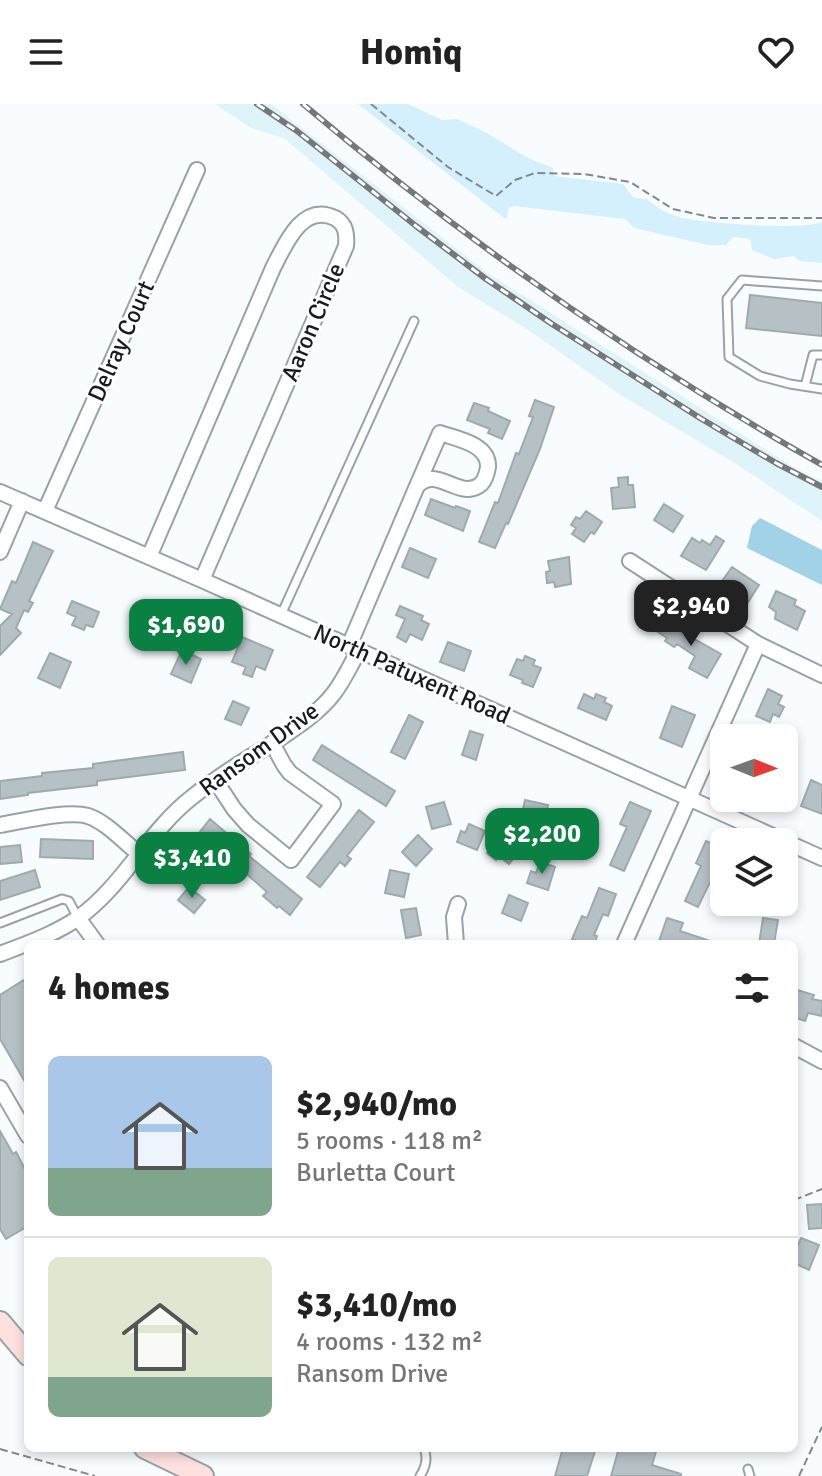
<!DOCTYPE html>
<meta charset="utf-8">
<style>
body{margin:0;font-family:Signika,sans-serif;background:#f6f6f6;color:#222;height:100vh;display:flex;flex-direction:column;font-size:30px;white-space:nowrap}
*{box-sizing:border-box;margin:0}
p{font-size:26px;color:#767676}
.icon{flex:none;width:44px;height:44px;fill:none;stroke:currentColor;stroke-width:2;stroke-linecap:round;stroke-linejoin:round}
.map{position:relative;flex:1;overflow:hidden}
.sheet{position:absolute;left:24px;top:836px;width:774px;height:512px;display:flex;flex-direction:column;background:#fff;border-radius:12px;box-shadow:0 4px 12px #0003}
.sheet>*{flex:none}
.needle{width:52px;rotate:91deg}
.fabs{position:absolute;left:710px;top:620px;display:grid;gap:16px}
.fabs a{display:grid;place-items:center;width:88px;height:88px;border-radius:12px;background:#fff;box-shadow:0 4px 12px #0003;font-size:40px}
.price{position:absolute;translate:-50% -68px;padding:0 18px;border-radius:16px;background:#0b8043;color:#fff;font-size:26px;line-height:52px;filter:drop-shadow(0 2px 4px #0008)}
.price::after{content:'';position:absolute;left:50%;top:48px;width:24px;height:18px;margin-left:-12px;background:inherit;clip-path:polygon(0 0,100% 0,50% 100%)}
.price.current{background:#222;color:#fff}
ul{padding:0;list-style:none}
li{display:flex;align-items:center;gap:24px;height:200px;padding:0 24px}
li+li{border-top:2px solid #e0e0e0}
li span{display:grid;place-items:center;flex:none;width:224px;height:160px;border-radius:12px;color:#555}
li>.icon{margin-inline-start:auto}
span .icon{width:96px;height:96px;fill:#fffc;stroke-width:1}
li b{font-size:34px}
h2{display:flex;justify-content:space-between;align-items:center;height:96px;padding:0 24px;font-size:34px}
header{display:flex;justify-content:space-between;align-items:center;height:104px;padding:0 24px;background:#fff;font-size:36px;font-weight:800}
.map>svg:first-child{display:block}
</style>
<header><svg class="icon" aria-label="menu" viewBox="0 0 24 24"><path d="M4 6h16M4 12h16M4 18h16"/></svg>Homiq<svg class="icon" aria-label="heart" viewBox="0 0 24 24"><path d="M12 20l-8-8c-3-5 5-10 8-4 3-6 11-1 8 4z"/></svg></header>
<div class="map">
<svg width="822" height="1372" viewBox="0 0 822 1372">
<rect width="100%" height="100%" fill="#f8fcfe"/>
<path fill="#dff3fb" d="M215,0H271L489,170L798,366L822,377V417L733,358L619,290L527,225L458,183L284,34L251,24Z"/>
<path fill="#d4f0fc" d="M358,0H408L442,16L457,15L485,28L528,54L553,64L554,72L623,80L634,94L647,95C657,104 666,109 679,113C702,119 802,127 822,118V159L800,157L793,152L774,155L752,146L750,135L733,133L726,141H708L634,124L625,115L514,102L509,104L507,114H504Z"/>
<path fill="#a1d2e7" d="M760,414L822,446V481L747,444L752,422Z"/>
<path fill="#b6c1c6" stroke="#9faaae" stroke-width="2" d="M750,191L822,199V232L746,224Z
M535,296L554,303L540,345L508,420L506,419L495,444L479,438L495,398L498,399L516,349L519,350L533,313L529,312Z
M474,299L489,304L488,307L510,317L502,335L488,329L490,325L467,316Z
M628,373V381H633L635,403L613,405L611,384L619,383L618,374Z
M431,395L455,404L456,402L470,407L463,427L425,411Z
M664,400L683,412L673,428L654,416Z
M586,407L602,418L594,430L591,428L584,438L572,430L576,424L571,421L576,413L580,415Z
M716,432L724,437L706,466L681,452L692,434L700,439L702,436L710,441Z
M33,438L53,447L29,497L33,499L28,508L24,506L16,524L21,529L0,551V522L12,510L0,505L12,477L16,479Z
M410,444L436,455L428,474L402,463Z
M569,453L571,480L555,483L554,478L547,479L546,468L550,467L548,457Z
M732,463L759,481L748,498L720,480Z
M776,487L796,496L794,501L805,507L797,526L775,515L776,508L769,503Z
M72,497L99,508L93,523L86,521L84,526L72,521L76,513L67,509Z
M400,502L423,512L421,516L429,520L422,536L410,530L406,538L397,533L405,515L396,511Z
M667,514L692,531L691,533L721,550L707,574L689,564L695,552L677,540L674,543L665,537L667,534L658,528Z
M242,533L273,546L265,566L256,562L252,573L243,570L246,563L232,558Z
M448,538L471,547L464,567L440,558Z
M182,546L201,555L191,579L171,570Z
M50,549L71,558L60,584L38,574Z
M525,552L535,556L533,561L541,564L533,583L522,579L523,576L510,571L517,555L523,557Z
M768,585L782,592L778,600L784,603L779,613L773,610L770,618L756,612Z
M584,590L594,595L596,590L606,594L604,598L612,602L606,616L578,604Z
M233,597L249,604L241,621L225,615Z
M672,602L695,611L682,643L660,634Z
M409,611L423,618L405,655L391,648Z
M470,627L483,631L476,656L462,651Z
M322,641L395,687L386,702L313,656Z
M183,648L185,666L97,677V681L28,689V691L0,695V677L42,672V669L93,664V660Z
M811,676L822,681V710L801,702Z
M525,696L548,701L545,719L521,714Z
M444,698L451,720L432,725L426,703Z
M630,698L651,707L624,767L610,761L627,723L620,720Z
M359,706L374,718L347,752L351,755L345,762L340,758L320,783L307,773Z
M210,715L251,750L249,752L302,795L290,811L279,802L277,804L263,792L267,788L223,749L220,753L212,746L215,743L199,729Z
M469,720L485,727L477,746L457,738L461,727L465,729Z
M418,731L432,745L416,762L402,748Z
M500,732L519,747L509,760L499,752L496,756L487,749Z
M41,735L93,737V755L40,753Z
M706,737L724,745L718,757L724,760L720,770L715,768L698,803L685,797L701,762L696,759Z
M20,741L22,758L0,760V743Z
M540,758L555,763L548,786L527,779L531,767L536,769Z
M35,766L40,783L0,796V777Z
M390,766L409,770L404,793L385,789Z
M189,783L205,796L194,809L178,796Z
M599,784L616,790L608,812L603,810L594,831L597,832L594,840H584L572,835L582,812L587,814Z
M509,791L528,799L521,817L502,809Z
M416,804L421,831L406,834L401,806Z
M667,814L683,819L680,827L713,838V840H658Z
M763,814L778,816L774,840H759Z
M24,876L28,883V983L0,935V891Z
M794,885L814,891L812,895L822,897V912L808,909L805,917L794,913Z
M0,1027L13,1050L16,1048L28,1071V1122L6,1135L0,1125Z
M822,1100V1124L809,1125L807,1101Z
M801,1134L819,1141L809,1166L794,1159V1150Z
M563,1344H596L587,1372H555Z
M619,1344H657L652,1361L681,1370V1372H611Z"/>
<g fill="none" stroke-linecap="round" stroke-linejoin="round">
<g stroke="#98a3a7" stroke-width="11">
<path id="service" d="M822,182L742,176L727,195L729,253L760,272L790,280L822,285
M805,282L813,251H822
M281,511L414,217
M0,819L62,795L69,797L78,814
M748,1365L750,1372
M420,1372C426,1363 428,1354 424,1344"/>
</g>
<g stroke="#98a3a7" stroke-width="18">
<path id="minor" d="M0,388L202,476L822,754
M45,407L197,66
M0,448L22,397
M149,453L273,164C285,141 302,98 335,114C346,120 347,130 346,142L202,476
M630,457L758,540L822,571
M349,542L417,382C437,360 460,398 481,380C485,376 487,369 488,363C489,340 457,335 440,329L417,382
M215,676L234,705L248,721L291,756L333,700L290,669L284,661L272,639
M0,721C23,717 67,706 88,712C106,718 123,737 138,749
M78,814L97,840
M456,840L454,813L458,800
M624,840L758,540
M0,850C26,840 55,830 78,814C123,782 148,728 191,694C217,673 245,656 273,639C295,624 318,610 334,589C344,576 351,560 359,546
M794,942L822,957
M0,984L28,1032"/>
</g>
<g stroke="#98a3a7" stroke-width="24">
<path id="secondary" d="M0,1218L28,1251
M145,1344L203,1372"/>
</g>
<path stroke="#84888a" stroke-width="2" stroke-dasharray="8 4" stroke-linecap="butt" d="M371,0L448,63L496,92L515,76L535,69L584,70L630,78L673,105L714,114H822
M794,1096L822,1085
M0,1345L95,1372
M799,1372L822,1323"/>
<use href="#service" stroke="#fff" stroke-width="7"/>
<use href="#minor" stroke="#fff" stroke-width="14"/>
<use href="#secondary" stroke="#fee0de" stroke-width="20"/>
<g stroke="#74787a" stroke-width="6">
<path id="rail" d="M257,0L297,27L416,122L486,175L552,220L700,314L776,359L822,383
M303,0C464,136 638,257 822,361"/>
</g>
<use href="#rail" stroke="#fff" stroke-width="3" stroke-dasharray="9" stroke-linecap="butt"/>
</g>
<g text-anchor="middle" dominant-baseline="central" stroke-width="6" stroke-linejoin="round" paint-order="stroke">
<g font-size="24" fill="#171b1d" stroke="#fff">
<text transform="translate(313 218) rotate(-67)">Aaron Circle</text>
<text transform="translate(121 237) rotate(-66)">Delray Court</text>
<text transform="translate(412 570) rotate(24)">North Patuxent Road</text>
<text transform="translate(259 645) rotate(-36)">Ransom Drive</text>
</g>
</g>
</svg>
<div class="fabs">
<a><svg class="needle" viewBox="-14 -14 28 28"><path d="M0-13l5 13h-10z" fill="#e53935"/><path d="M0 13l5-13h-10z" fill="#767676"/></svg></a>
<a><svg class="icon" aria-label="layers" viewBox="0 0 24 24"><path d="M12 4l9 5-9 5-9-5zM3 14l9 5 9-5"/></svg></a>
</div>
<b class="price current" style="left:691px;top:544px">$2,940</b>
<b class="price" style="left:186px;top:563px">$1,690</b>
<b class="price" style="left:542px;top:772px">$2,200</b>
<b class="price" style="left:192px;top:796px">$3,410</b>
<section class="sheet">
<h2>4 homes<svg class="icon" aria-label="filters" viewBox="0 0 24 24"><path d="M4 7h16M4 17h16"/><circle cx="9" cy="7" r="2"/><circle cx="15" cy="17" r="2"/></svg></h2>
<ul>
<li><span style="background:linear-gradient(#a9c7e8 70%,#7fa58c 0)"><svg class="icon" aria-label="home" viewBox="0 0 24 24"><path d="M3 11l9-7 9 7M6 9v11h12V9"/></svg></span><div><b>$2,940/mo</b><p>5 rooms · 118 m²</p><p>Burletta Court</p></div></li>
<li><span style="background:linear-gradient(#dfe7d0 75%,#7fa58c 0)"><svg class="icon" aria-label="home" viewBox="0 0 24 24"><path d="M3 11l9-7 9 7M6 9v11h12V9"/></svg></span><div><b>$3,410/mo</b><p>4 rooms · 132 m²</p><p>Ransom Drive</p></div></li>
</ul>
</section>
</div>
